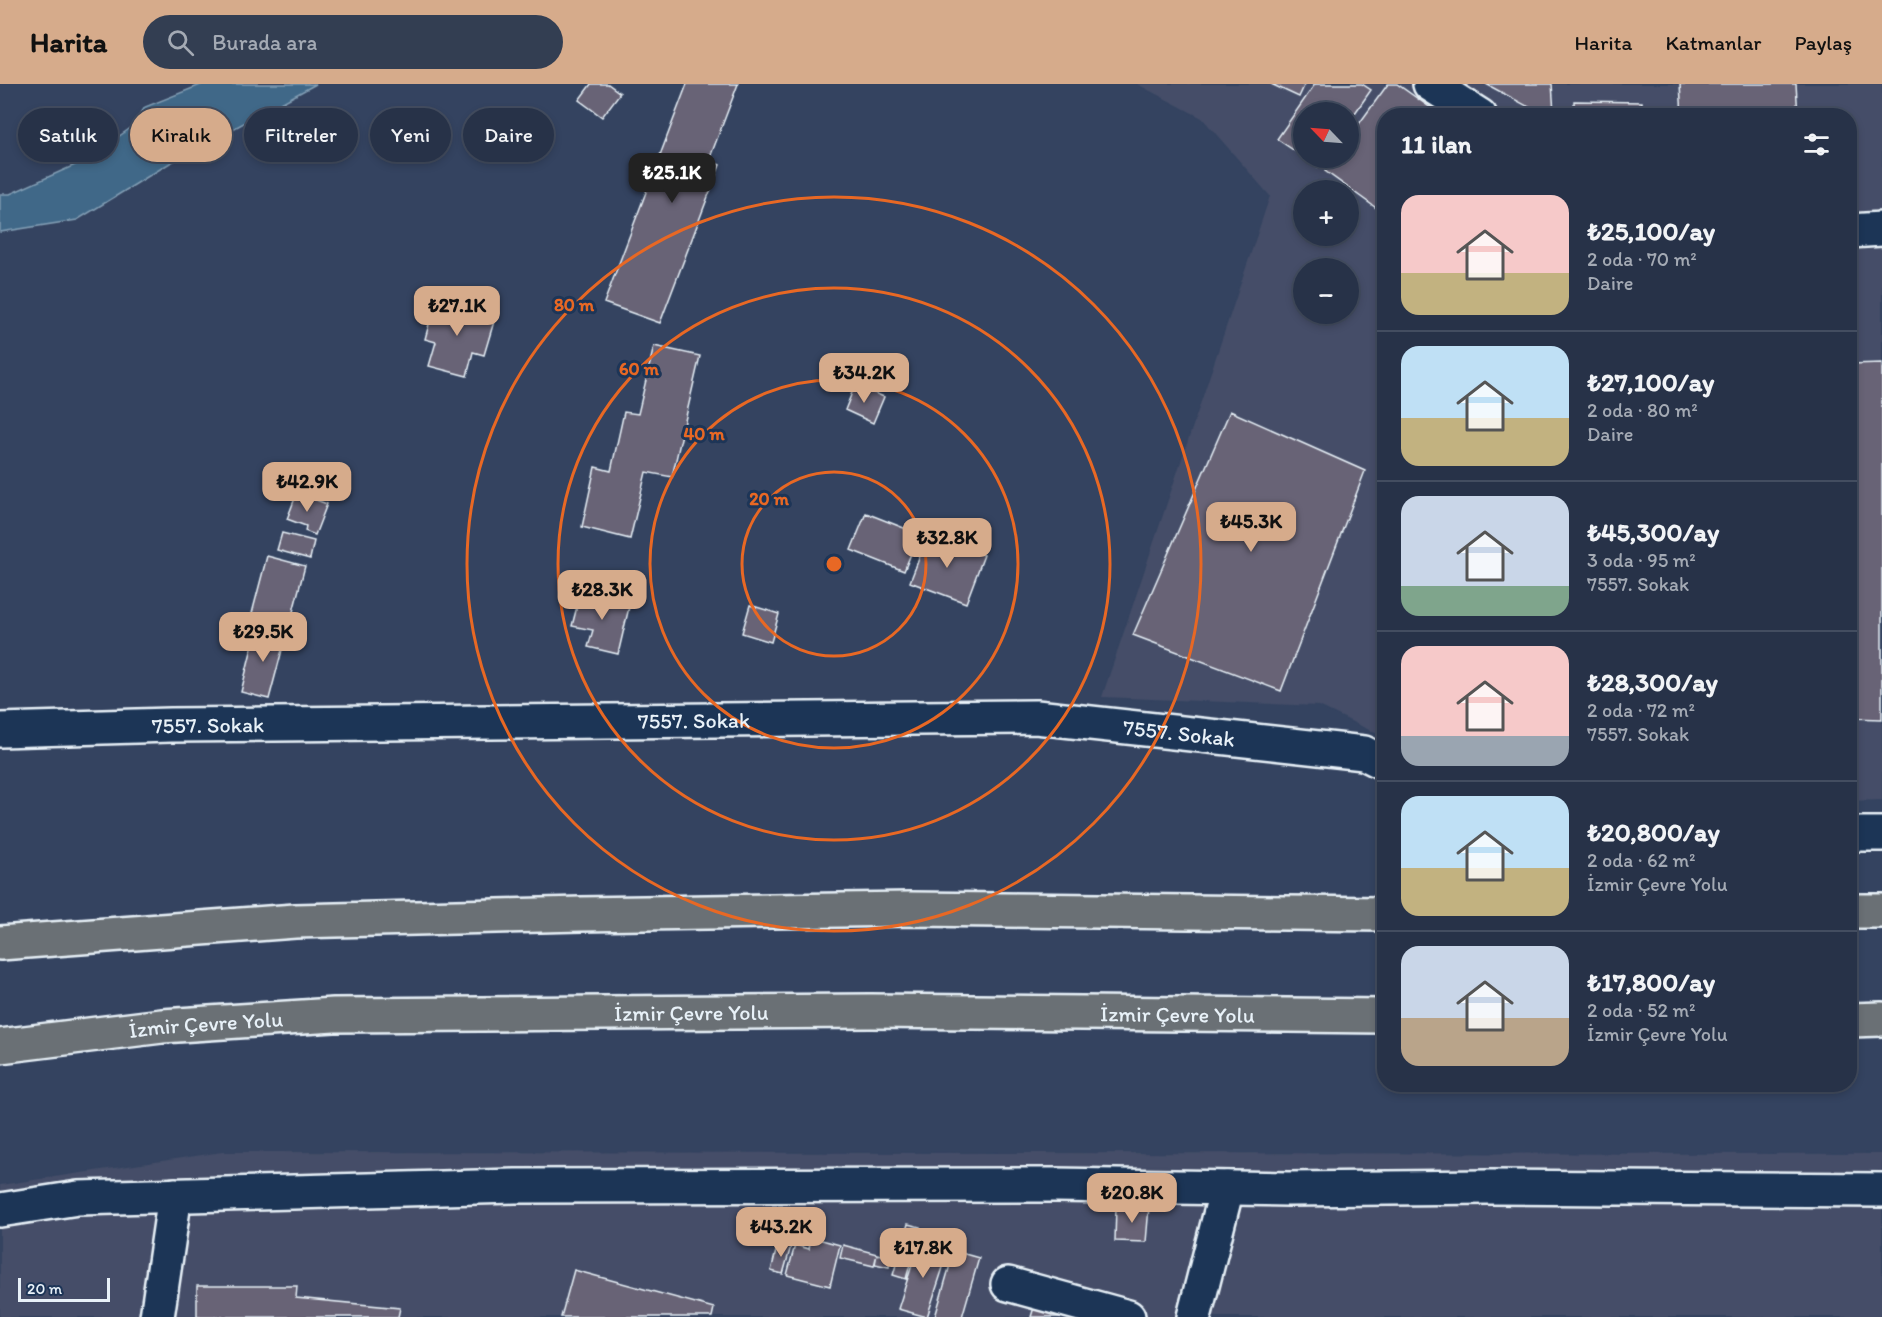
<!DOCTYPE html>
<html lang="tr">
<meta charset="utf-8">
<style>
body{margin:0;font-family:Itim,sans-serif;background:#333e52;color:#f1f3f6;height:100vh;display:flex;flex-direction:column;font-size:22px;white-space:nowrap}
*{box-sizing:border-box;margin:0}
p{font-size:20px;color:#a4aab4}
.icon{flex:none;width:33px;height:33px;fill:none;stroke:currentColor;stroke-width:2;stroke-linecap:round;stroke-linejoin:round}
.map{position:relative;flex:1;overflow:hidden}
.sheet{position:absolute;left:1377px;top:24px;width:480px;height:984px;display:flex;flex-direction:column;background:#273248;border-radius:24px;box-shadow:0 3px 9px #0003,0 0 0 2px #434d60}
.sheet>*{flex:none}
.banner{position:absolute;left:18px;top:24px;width:570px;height:54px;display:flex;gap:12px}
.needle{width:39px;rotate:295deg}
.controls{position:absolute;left:1293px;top:18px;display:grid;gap:12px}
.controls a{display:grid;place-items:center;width:66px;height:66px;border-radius:50%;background:#273248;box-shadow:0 3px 9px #0003,0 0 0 2px #434d60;font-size:30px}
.scale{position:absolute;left:18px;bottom:15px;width:92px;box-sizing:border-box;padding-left:6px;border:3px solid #e8f1f8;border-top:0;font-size:16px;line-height:21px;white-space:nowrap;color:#e8f1f8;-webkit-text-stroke:4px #1d3557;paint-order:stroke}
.price{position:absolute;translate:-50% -51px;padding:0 14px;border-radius:12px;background:#d6ab8b;color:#111;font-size:20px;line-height:39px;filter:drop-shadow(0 2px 3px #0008)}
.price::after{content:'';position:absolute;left:50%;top:36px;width:18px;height:14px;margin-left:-9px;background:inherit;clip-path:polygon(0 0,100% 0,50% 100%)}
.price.selected{background:#222;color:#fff}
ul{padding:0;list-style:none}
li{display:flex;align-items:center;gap:18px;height:150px;padding:0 24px}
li+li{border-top:2px solid #434d60}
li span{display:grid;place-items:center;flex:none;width:168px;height:120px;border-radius:18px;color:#555}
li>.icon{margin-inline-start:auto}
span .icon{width:72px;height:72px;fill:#fffc;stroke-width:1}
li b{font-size:26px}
h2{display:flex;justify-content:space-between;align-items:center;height:72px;padding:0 24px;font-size:26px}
.chip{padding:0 21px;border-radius:27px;background:#273248;box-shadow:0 3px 9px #0003,0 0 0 2px #434d60;font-size:21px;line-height:54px}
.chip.selected{background:#d6ab8b;color:#111}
header{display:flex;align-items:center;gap:36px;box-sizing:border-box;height:84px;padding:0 30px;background:#d6ab8b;color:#111}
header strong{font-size:28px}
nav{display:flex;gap:33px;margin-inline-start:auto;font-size:21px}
.search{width:420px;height:54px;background:#333e52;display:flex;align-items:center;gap:15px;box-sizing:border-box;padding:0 21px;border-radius:33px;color:#a4aab4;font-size:22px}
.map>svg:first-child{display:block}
</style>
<header>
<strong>Harita</strong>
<div class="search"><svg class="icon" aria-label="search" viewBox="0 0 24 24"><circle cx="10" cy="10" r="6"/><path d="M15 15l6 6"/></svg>Burada ara</div>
<nav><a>Harita</a><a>Katmanlar</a><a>Paylaş</a></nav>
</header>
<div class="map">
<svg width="1882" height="1233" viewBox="0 0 1882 1233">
<rect width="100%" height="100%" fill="#344360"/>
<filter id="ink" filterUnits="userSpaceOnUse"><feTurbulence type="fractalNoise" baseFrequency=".0167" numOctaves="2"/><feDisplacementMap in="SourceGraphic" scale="12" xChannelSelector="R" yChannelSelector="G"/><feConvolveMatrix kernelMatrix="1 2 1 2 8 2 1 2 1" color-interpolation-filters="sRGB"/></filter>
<g filter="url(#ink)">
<path fill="#444d67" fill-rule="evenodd" d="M1137,0H1882V716L1850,717V32H1384V653L1319,622L1102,613L1270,112L1202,34ZM1304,28H1348V74H1304ZM1304,106H1348V152H1304ZM1304,184H1348V230H1304Z
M222,1068L1882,1070V1233H0V1101Z"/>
<path fill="#406888" stroke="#839fb5" stroke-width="1.5" d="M203,0H316L170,79L77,136L0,148V110H10L84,77L132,43L145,23Z"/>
<path fill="#686376" stroke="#e8f1f8" stroke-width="1.5" d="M591,0H608L620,9L602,33L579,16Z
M687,0H738L709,76L720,81L660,239L604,219Z
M1271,0H1305L1299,13Z
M1315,0H1362L1371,6L1348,39V28H1304V73L1277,55Z
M1388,0H1397L1442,32H1384V118L1379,126L1325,87L1335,74H1348V55Z
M1486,0H1552L1554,28L1540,29Z
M1680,0H1796L1798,32H1682Z
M1574,17L1642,18L1641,32H1574Z
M1304,74H1324L1318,83Z
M435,218L495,234L484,271L473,268L467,292L429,282L436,258L425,255Z
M654,262L700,272L672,393L646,388L630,455L582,443L595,383L611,387L624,328L638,330Z
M1882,279V635L1850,634V280Z
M855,301L884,313L873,339L845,326Z
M1230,327L1365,387L1281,607L1133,551Z
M297,409L327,420L315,451L305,447L306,442L287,435Z
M866,429L919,450L904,487L851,466Z
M282,449L314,457L310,475L277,466Z
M928,451L984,471L966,519L910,498Z
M267,472L305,482L288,547L250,537Z
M581,507L630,519L618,570L588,563L593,546L572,542Z
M750,521L779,530L771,558L742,549Z
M257,543L286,551L269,615L241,608Z
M1116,1122L1149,1123L1146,1158L1115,1157Z
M908,1140L920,1143L906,1195L893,1191Z
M811,1153L840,1161L830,1202L787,1191L795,1161L809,1165Z
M920,1156L949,1165L927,1233L898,1225Z
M778,1159L791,1162L783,1190L771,1187Z
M843,1161L877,1170L874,1182L840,1174Z
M954,1167L979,1174L962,1233H935Z
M877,1170L891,1173L889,1183L875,1180Z
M574,1186L714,1224L712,1233H561Z
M197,1202H297L296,1214L400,1224L398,1233H197Z
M1035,1220L1077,1233H1031Z"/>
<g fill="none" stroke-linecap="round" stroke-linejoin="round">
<g stroke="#e8f1f8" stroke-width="38">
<g id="minor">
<path d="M1430,0L1480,32"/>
<path d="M1850,147L1882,145"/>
<path id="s1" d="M0,646L171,641L1036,633L1364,669L1384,679"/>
<path d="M1850,750H1882"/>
<path d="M0,1126L78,1114L515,1102L1056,1101L1288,1105L1489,1103L1882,1106"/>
<path d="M1008,1200L1128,1233"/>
<path d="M157,1233L175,1111"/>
<path d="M1194,1233L1227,1104"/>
</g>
</g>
<g stroke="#e8f1f8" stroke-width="38">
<g id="highway">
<path d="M1850,827H1882"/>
<path d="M0,859L295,837L581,830L910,825L1384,830"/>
<path d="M1850,936L1882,935"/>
<path id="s2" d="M0,962L162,942L334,931L871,927L1384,932"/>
</g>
</g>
<use href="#minor" stroke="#1d3557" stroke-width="33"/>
<use href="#highway" stroke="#6a7074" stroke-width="33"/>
</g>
</g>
<g fill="none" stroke="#e86824" stroke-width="3">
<circle cx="834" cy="480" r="92"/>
<circle cx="834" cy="480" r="184"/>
<circle cx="834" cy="480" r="276"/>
<circle cx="834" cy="480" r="367"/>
</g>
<g text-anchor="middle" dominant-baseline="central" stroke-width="6" stroke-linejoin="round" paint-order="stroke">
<g font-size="22" fill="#e8f1f8" stroke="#1d3557">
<text stroke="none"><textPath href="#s1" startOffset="694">7557. Sokak</textPath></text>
<text stroke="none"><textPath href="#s1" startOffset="208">7557. Sokak</textPath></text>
<text stroke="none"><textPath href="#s1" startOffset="1180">7557. Sokak</textPath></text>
<text stroke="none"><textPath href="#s2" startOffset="693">İzmir Çevre Yolu</textPath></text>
<text stroke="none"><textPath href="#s2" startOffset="1179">İzmir Çevre Yolu</textPath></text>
<text stroke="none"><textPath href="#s2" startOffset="207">İzmir Çevre Yolu</textPath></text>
</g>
</g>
<circle cx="834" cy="480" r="9" fill="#e86824" stroke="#1d3557" stroke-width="3"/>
<g font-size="18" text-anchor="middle" font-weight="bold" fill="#e86824" stroke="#1d3557" stroke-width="6" stroke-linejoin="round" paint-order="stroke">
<text x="574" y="227">80 m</text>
<text x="639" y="291">60 m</text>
<text x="704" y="356">40 m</text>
<text x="769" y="421">20 m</text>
</g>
</svg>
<div class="controls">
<a><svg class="needle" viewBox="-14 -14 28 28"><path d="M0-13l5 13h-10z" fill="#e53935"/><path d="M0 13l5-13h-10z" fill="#a4aab4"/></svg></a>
<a>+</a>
<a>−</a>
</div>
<div class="scale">20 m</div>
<b class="price selected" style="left:672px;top:120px">₺25.1K</b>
<b class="price" style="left:457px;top:253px">₺27.1K</b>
<b class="price" style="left:864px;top:320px">₺34.2K</b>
<b class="price" style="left:307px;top:429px">₺42.9K</b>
<b class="price" style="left:1251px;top:469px">₺45.3K</b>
<b class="price" style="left:947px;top:485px">₺32.8K</b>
<b class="price" style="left:602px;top:537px">₺28.3K</b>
<b class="price" style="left:263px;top:579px">₺29.5K</b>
<b class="price" style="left:1132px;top:1140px">₺20.8K</b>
<b class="price" style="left:781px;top:1174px">₺43.2K</b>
<b class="price" style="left:923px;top:1195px">₺17.8K</b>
<div class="banner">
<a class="chip">Satılık</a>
<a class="chip selected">Kiralık</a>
<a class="chip">Filtreler</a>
<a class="chip">Yeni</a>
<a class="chip">Daire</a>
</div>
<section class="sheet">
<h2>11 ilan<svg class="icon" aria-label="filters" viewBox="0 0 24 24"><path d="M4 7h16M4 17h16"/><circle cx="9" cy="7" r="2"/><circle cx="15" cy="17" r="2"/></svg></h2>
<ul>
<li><span style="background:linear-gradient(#f6c9c9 65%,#c2b280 0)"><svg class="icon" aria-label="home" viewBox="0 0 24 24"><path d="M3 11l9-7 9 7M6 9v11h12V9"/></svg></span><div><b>₺25,100/ay</b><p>2 oda · 70 m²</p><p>Daire</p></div></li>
<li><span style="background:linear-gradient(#bfe0f5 60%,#c2b280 0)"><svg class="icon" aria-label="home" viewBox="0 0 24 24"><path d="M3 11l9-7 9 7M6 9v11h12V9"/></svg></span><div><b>₺27,100/ay</b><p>2 oda · 80 m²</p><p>Daire</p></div></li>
<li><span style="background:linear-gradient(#c9d6e8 75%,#7fa58c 0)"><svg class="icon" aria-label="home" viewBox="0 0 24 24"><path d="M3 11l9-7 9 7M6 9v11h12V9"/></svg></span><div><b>₺45,300/ay</b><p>3 oda · 95 m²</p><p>7557. Sokak</p></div></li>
<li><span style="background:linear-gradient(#f6c9c9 75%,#9aa5b1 0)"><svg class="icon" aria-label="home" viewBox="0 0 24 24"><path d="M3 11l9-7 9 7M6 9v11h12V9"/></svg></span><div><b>₺28,300/ay</b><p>2 oda · 72 m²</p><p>7557. Sokak</p></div></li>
<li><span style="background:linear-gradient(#bfe0f5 60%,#c2b280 0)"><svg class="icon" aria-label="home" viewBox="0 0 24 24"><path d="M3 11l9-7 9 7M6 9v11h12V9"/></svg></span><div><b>₺20,800/ay</b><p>2 oda · 62 m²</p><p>İzmir Çevre Yolu</p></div></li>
<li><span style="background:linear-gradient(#c9d6e8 60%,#b9a48a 0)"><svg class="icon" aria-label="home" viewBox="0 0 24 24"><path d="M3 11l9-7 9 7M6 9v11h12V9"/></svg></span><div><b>₺17,800/ay</b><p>2 oda · 52 m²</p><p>İzmir Çevre Yolu</p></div></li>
</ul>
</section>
</div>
